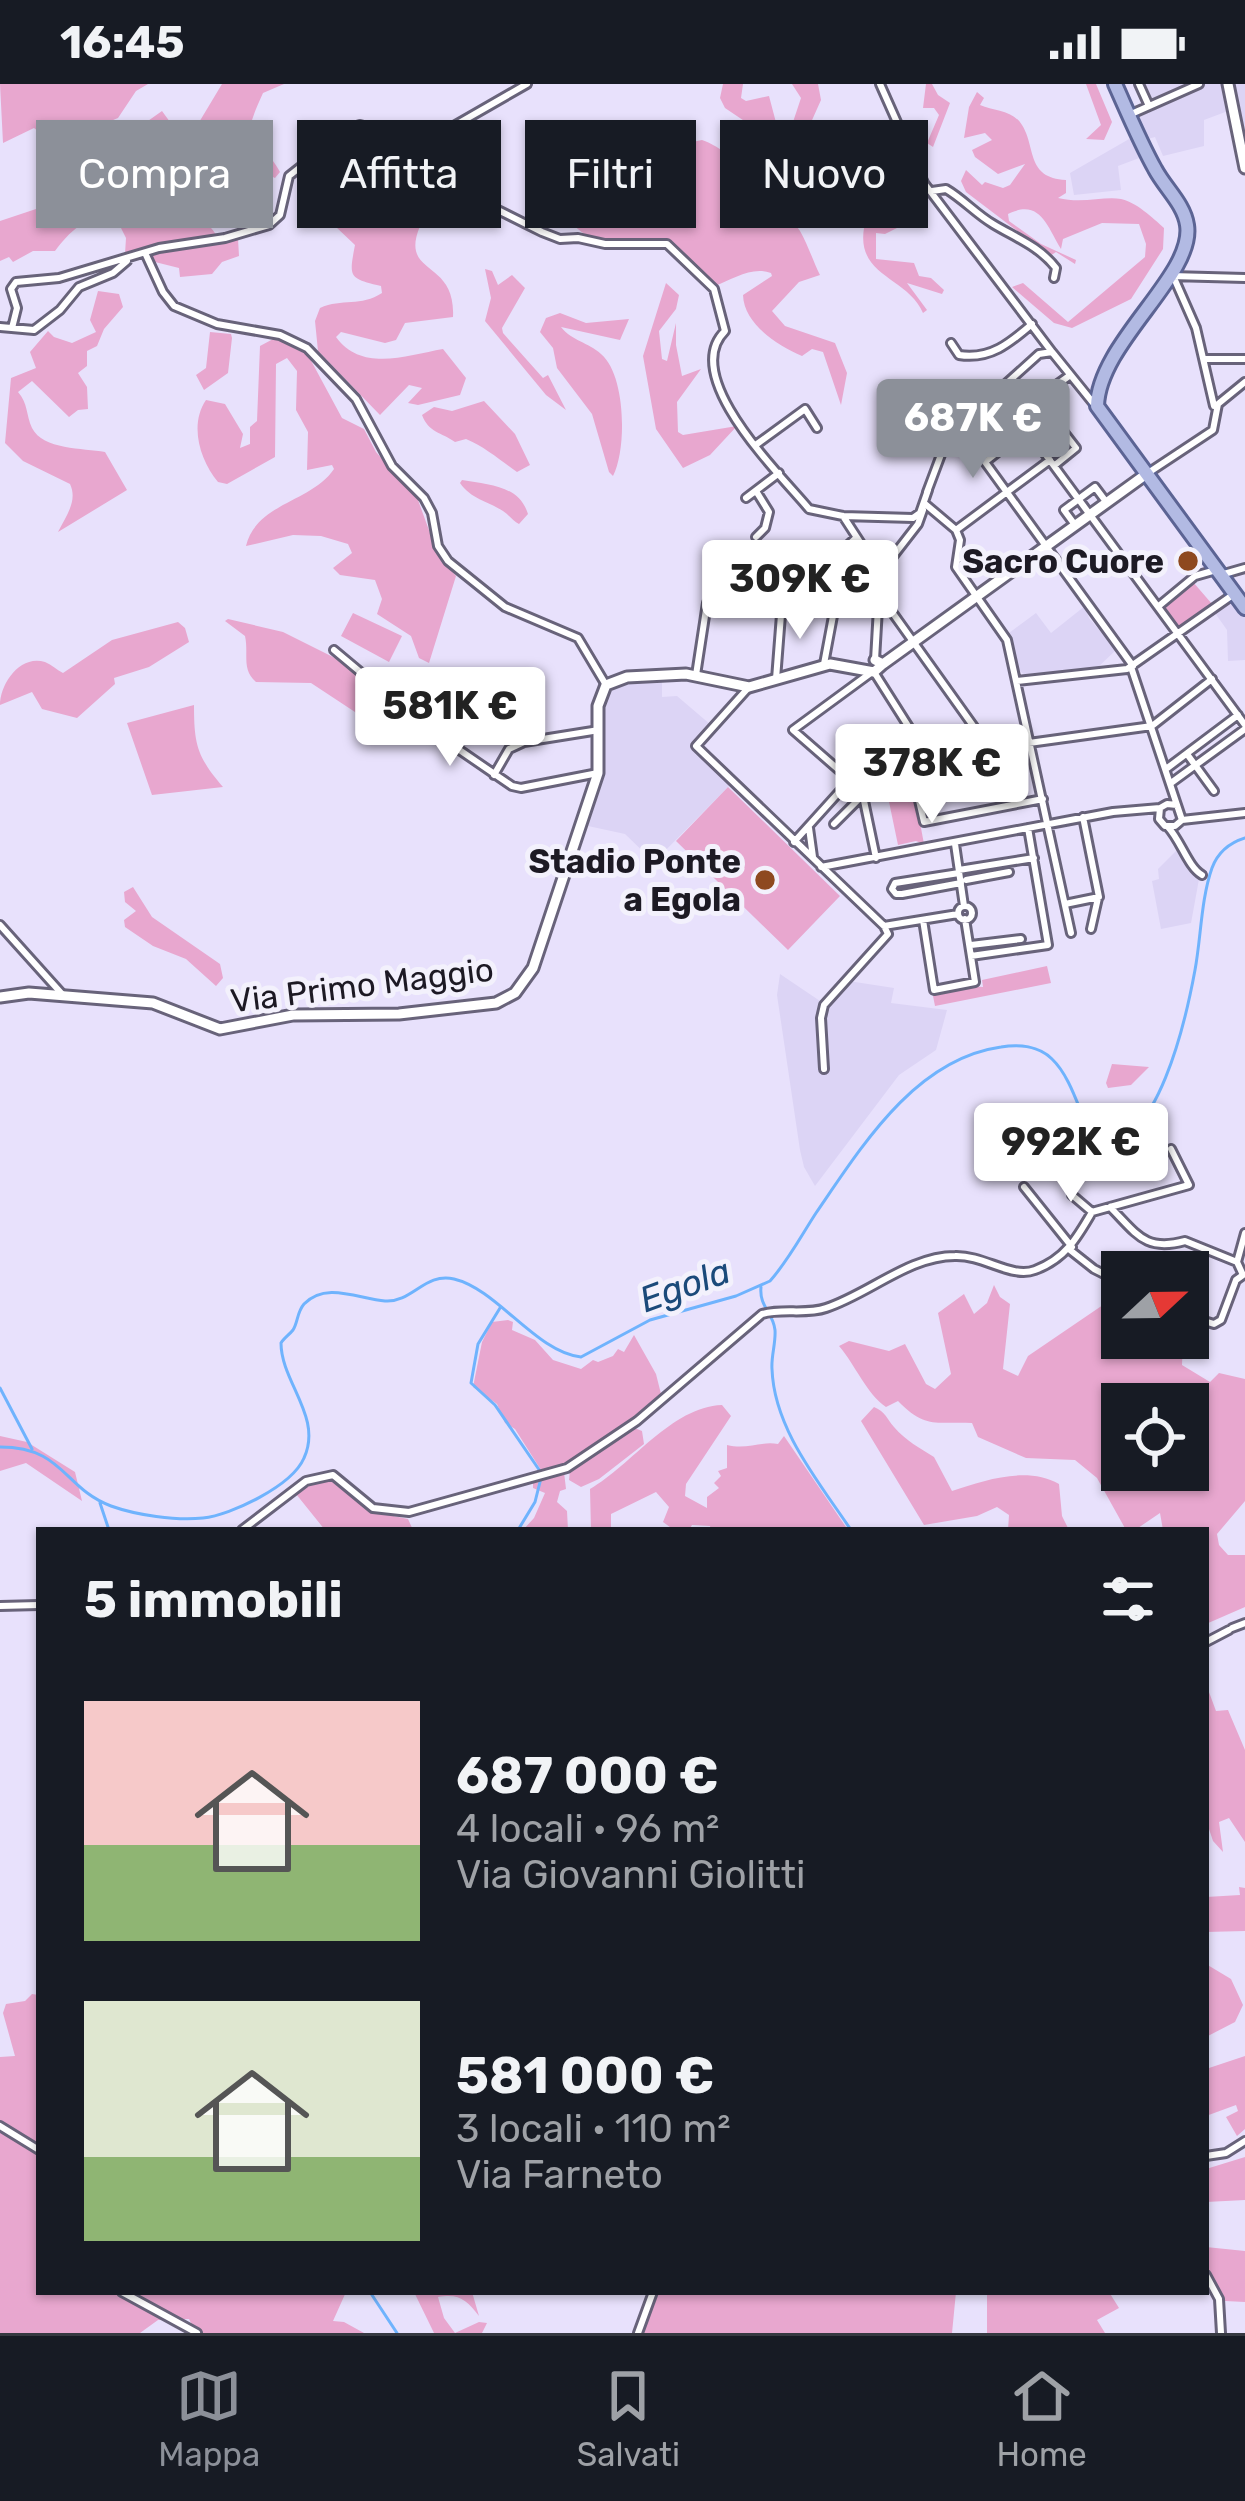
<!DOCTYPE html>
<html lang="it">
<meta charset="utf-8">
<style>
body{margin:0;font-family:Rubik,sans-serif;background:#20242c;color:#f1f3f6;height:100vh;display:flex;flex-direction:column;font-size:45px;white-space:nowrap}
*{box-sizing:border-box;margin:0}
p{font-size:39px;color:#9ea1a6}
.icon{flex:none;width:66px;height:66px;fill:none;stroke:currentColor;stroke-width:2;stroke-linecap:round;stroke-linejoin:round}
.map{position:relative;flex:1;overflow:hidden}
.panel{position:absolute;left:36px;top:1443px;width:1173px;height:768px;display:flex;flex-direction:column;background:#171b24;border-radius:0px;box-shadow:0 3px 9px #0004}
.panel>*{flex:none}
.hud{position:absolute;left:36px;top:36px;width:1173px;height:108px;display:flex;gap:24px}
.needle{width:78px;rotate:68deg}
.fabs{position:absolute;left:1101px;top:1167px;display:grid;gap:24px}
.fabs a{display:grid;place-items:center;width:108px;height:108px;border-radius:0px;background:#171b24;box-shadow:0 3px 9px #0004;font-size:60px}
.price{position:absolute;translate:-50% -102px;padding:0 27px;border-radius:12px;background:#fff;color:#222;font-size:39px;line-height:78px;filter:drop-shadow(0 3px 6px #0008)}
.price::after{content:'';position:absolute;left:50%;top:72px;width:36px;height:27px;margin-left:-18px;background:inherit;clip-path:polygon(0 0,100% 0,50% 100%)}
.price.current{background:#8c9099;color:#fff}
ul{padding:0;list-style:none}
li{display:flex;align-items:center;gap:36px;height:300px;padding:0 48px}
li span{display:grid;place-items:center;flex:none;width:336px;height:240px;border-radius:0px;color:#555}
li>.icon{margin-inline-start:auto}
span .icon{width:144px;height:144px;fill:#fffc;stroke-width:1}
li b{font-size:51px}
h2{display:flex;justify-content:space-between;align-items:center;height:144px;padding:0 48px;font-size:51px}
.tag{padding:0 42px;border-radius:0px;background:#171b24;box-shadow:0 3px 9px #0004;font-size:42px;line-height:108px}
.tag.current{background:#8c9099;color:#fff}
.status{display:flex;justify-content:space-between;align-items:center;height:84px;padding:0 60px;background:#171b24;direction:ltr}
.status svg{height:33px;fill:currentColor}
.menu{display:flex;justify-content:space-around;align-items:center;height:168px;border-top:3px solid #363941;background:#171b24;font-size:33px;color:#9ea1a6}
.menu a{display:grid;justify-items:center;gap:6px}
.menu .current{color:#8c9099}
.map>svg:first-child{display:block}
</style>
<div class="status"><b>16:45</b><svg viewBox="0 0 49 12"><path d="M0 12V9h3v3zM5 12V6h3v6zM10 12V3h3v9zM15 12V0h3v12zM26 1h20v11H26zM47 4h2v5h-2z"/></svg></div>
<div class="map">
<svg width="1245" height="2249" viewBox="0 0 1245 2249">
<rect width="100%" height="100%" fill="#e8e1fc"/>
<path fill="#dcd4f5" d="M1134,0H1245V60L1236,24L1204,36V62L1163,72L1155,53L1144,56L1150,70L1118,82L1121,106L1074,111L1070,89L1143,47L1134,32L1143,21Z
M1233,516L1245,533V576L1228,577L1227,546L1215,529Z
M1085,522L1089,534L1116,566L1096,585L1028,593L1017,585L1009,549L1036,529L1051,549Z
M662,595V613L677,612L711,641L691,662L731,700L654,778L625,750L588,742L602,686L604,613L611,602Z
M1178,765L1183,779L1199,795L1191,839L1161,845L1152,797L1159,795L1158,785Z
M780,890L820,917L842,896L894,904L891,919L947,926L936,966L899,991L815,1102L804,1083L800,1066L777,911Z"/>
<path fill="#e8a7cf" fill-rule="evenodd" d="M0,0H148L136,7L118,34L55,60L34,44L3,59Z
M222,0H284L263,9C235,70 258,47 280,88L275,94C256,85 237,71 218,85C209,92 205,99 194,104C191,130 212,139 221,159L238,155L239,172L222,178L212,190L180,193L179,184L155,178L147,167L125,170L126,154L115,132C88,130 70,147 55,167H33L13,178L9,173L0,177V137L114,99L127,122L148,138L150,129C168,125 171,106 167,91L184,62L130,99L107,66L162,27L186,60Z
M723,0H743L741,14L746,17L769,12L778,46L785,51L789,50L801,14L792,0H818L821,16L796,72L725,24L720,14Z
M926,0H932L938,11L950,19L933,63L927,59L939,31L934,24H923Z
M1086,0H1096L1112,38L1104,56L1086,55L1101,41Z
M977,8L984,14L980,21C994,27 1013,26 1022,41C1036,63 1026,94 1066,96V109L1058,114C1082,120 1104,112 1121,115C1136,118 1153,134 1164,144L1163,165L1131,215L1072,244L1054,239L1012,203L1023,199L1068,238L1145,173L1146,160L1139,140L1102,139L1063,155L1061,165C1047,142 1040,114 1008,130L1009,137L1041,160L1076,176L1075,180L1056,168L1050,172L966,108L961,97L966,86L982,101L985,98L1003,104L1010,101L1025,80L998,90L975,73L972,66L992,56L985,49L964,54L969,23Z
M702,56C733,66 782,119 800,147C808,161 813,177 820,191L799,198L772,227L785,242L835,259L847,289L841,321L823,268L812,265L802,272C777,261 744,240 743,211L772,192L771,189C752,182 733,195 715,202L666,157C638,161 594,165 574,141L603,88L622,71L627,78L621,102L625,129L630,132C648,91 648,65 702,56Z
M375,67L386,70L407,90V108L420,142C399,193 456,174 453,233L405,239L396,256L385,259L341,248L336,253C362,289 408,271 443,265L466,294L460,311L418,321L408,319L422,304L409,301L380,331L318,267L315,237L320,224C342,214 361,223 382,209L381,202C348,194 349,193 355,161L336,143L326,118C338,96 349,72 375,67Z
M904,118L897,131L899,143L885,150L876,149V175L914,179L919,192L931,194L944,206L942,210L907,199L927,226L923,229C908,193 856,193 864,144L884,136Z
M485,185L492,187L498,201L512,191L525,204L502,244L503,249L543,294L548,291L566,326L546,311L485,237L491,214Z
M666,199L679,211L676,225L659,247L662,275L667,277L676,239V261L682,292L701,285L677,318L678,348L683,351L737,342L710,371L683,384L656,345L643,272Z
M98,207L119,210L123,223L104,245L97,262L87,267V282L78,289L87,303L88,325L78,326L69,333L32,297L18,308C28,319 26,331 32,344C43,366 83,364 105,368L127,406L58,448C66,432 78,417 70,400L23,377L5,359L11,294L36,284L30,268L48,247L54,253L72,259L96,248L90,236Z
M560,229L586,239L629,235L620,256L561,243C572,257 588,258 601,270C626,291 627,365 613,392L609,388L592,330L557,284L553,264L540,248L546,234Z
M210,248L231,250L232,254L228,289L204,306L196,291L206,284Z
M275,254L308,271L342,334L364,345L376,368L418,416L438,471L456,492L429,579L419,574L411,552L377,530L382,515L375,496L340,491L333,484L352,469L348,460L321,452L293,451L246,462C256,419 312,418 334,385L332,381L307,386L308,348L296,326L297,287L287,274L276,280L275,373L227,400L218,398C200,376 189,341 206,316L225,320L243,350L240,364L250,360V343L257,337L260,262Z
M484,317L515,350L530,381L517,388C500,376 485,363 466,355L455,358C441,348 429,349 422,331L434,323L452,327Z
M462,396C489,401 519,401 528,430L519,440C513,437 509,431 503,427C488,417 472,416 460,399Z
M1193,498L1212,520L1180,544L1163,520Z
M353,529L402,552L389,578L341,552Z
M228,535L283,548L335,574L449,663L447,666L412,640L388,642L377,652L355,628L311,599L256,598C241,585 249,570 245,552L225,537Z
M178,538L185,544L189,558L149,583L114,594L115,600L77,634L42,625L32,608L0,621C0,600 20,570 45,578C52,581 57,586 63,589L112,556Z
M194,621C194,660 197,673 223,703L152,711L127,639Z
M728,703L840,812L788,866L676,757Z
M914,707L924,760L916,757L898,761L888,713Z
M133,803L152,833L220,880L223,894L216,902L186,875L153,862L125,843L124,836L136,827L125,818L124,808Z
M1047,882L1051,899L935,922L933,912L971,902L983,903L982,896Z
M1112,980L1149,983L1131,1001L1108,1004L1106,999Z
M994,1201L1000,1213L1010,1220L1003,1285L1018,1292L1028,1272L1122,1208V1254H1183L1182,1281L1210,1298L1219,1289L1245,1295V1417L1217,1450L1219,1461L1228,1471H1245V1523L1206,1540V1446H1163L1160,1429L1135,1446H1126L1097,1394L1075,1376L1026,1374L978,1353L972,1339C937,1337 926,1346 898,1317L886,1323C866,1309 856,1282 839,1262L849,1257L889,1267L905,1260L926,1300L935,1305L951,1290L938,1229L964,1210L974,1230L987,1219ZM1188,1320V1386H1122V1320Z
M508,1236L513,1238L512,1246L535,1256L553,1276L581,1285L593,1276L598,1278L613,1272L618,1265L624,1268L634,1251L656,1290L661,1310L636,1334L632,1343L642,1347L644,1360L599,1395L581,1403L569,1396L570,1386L564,1388L566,1405L560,1407L557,1418L567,1427L568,1446H523L534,1434L545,1409L533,1404V1393L541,1386L515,1345L505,1339L497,1320L473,1303L482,1258L492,1238Z
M722,1321L731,1332L686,1400L685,1412L707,1424V1413L719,1404L714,1399L721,1392L718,1387L727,1384V1361C747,1366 760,1357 778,1360L784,1352L848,1446H711L710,1442L692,1441L689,1446H674L663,1438L669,1423L656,1408L611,1430V1446H591L590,1405C632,1381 671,1323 722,1321Z
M874,1323C886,1328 886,1334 894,1343C906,1357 920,1364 934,1373L952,1407C985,1396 1027,1382 1059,1400L1062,1432L1069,1446H1008L1009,1431L997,1423L977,1432L924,1441L861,1337Z
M0,1352L27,1358L75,1388L82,1417L26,1379L0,1387Z
M331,1397L369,1427L408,1435L413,1446H325L296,1410L309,1400Z
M1206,1600L1216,1627L1228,1626L1245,1666V1758L1229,1734L1219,1738L1223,1768L1213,1757L1206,1736Z
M1239,1803L1245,1804V1847L1206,1848V1813L1240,1811Z
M1206,1880L1231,1895L1243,1921L1235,1938L1206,1953Z
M32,1910L39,1911V2208H346L333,2237L344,2238L364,2249H196L189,2235L158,2236L140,2249H0V1973L15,1972L3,1929L6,1920L25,1917Z
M1245,1972V2045L1237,2052L1226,2033L1238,2027L1236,2021L1206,2032V1985Z
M1245,2073V2116L1206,2118V2085Z
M1206,2163L1245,2167V2218L1225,2217L1206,2181Z
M414,2208H472L479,2232C467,2216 459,2209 438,2213L444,2234L455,2249L479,2238L487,2239L482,2249H434Z
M659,2208H956L952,2249H643Z
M987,2208H1109L1119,2224L1097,2236L1105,2249H987Z"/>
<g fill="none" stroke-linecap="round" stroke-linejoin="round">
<path stroke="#6fb3fd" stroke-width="3" d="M761,1203C759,1223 773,1228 775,1246C776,1259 771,1272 772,1285C774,1345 819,1398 851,1446
M500,1224L478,1260L471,1299L495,1321L542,1390L535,1418L518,1446
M0,1304L32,1365
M0,1363C64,1363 63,1404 111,1422C136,1431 176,1437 203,1434C231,1431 292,1402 304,1374C323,1333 281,1298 281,1259C284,1254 289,1251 293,1246C298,1238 297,1228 304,1220C326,1197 359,1215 385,1217C412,1219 425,1188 454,1195C497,1205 537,1269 581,1273L650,1236L736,1212L770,1197C788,1177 801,1152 816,1129C862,1062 915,975 1001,963C1019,960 1039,962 1052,975C1074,996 1081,1037 1098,1064C1158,1064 1186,935 1195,886C1201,854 1201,815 1212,784C1218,768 1229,759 1245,754
M100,1419L109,1446
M370,2208L397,2249"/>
<g stroke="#68637a" stroke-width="12">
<path id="minor" d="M880,0L924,99L1052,268
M1139,0L1149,22
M1129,31L1199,0
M426,58L490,122L542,148L560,155L578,154L605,160H667L714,205L725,247C679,292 779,389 809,425L843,432L913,434L920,429L928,406
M932,107L946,105C963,115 976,130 993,140C1016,154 1039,162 1056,184L1054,194
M146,171L163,208L174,222L217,240L280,251L307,264L356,315L392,382L424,414L432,429L438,462L448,477L505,523L578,554L606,601
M1171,192L1245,194
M1174,194L1196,244L1214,322
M0,243L34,246L60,226L79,203L113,189L127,177
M12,244L17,224L11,205L16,198L59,194L159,164L225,154L269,141L280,131L289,92L350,44L360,41L426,58L527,0
M951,259L959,271C990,276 1010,259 1032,240
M1205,275H1245
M998,306L1245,641
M1038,315L1076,364L1055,381
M1016,330L1069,292
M1027,345L985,378L1133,582
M757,360L805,325L817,344
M1148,389L1213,346L1218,320L1245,298
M756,407L769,428L765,444L756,453
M927,408L948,352L1039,270L1052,268L1094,320
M746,414L779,389
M924,419L956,446
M843,432L880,489
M1075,441L1064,426L1095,403L1107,419
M956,446L960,456L956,483L1007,556L1071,849
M956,446L1050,376
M812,475H833L856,454
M1224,490L1245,484
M882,514L989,664
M1160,521L1195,492L1216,486
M334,566L426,643L512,702L521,704L598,689
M875,576L880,489L918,440L923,426
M824,580L836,516
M1131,583L1182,736
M872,588L793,646L848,694L1029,659L1152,642L1212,595
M874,588L931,678
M696,591L707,519L821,518L879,499
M776,595L782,518
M1017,597L1127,585L1234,510
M749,603L696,662L884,842L888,850L824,921L821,934L824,985
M1187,670L1214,707
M911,682L924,738L1043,715
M1166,685L1238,631
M494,691L509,665L524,658L599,646
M859,693L876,774
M1171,699L1245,645
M1177,721L1167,720L1160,724L1159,735L1165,742H1175L1182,736L1245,729
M834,740L863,711
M1168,743C1181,757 1188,783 1202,791
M809,744L813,773
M794,758L850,696
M955,760L964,822
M821,783L1113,728L1160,724
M959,786L1034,774
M959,789L895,799L892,805L896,810H902L961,799
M966,796L1009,788
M1065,820L1099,813L1083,733
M958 829a7 7 0 1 1 14 0a7 7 0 1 1-14 0Z
M923,836L934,906L975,898L965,835
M0,841L62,910
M884,842L958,830
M1091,845L1098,814
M971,861L1021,855
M971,872L1048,861L1028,744
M1024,1103L1072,1163
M1072,1111L1092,1128
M1110,1123C1137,1150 1145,1168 1185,1157L1237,1178
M1070,1166L1094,1185L1122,1199
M1243,1191L1237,1178L1245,1149
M1188,1232L1214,1240L1221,1236L1236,1196L1243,1191
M242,1446L306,1397L333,1391L373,1424L409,1428L567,1384L637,1337L762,1230C783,1224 806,1231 826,1224C869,1210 909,1172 955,1172C984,1171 1012,1195 1035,1186C1065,1175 1077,1154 1092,1128L1189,1101L1171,1065
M0,1522L39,1521
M1232,1544L1245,1539
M1206,1558L1229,1546
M0,2042L39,2066
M1206,2072L1226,2069L1245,2057
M1206,2191L1219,2215L1221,2249
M122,2208L197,2249
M638,2249L653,2208"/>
</g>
<g stroke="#68637a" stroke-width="15">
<path id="tertiary" d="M1228,0L1245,84
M883,580L1145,391
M0,913L29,909L153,919L220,945L293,931L399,930L496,919L515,909L533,884L598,689V622L606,601L627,593L686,590L749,603L830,580L874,588L883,580L875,576"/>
</g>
<g stroke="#5c6494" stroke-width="18">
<path id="primary" d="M1115,0C1128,29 1140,58 1155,85C1165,104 1184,120 1187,141C1195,191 1099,258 1097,322L1245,524"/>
</g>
<use href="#minor" stroke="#fff" stroke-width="6"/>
<use href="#tertiary" stroke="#fff" stroke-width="9"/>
<use href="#primary" stroke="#b2bae3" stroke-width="12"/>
</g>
<g fill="#8e491f" stroke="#f3f1fc" stroke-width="4.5">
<circle cx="1188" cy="477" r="12"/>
<circle cx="765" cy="796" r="12"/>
</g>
<g text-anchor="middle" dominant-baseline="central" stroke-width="10" stroke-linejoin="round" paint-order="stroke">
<g font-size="33" font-weight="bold" fill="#1d1a24" stroke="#f3f1fc" text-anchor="end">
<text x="1164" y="477">Sacro Cuore</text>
<text x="741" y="777">Stadio Ponte<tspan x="741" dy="38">a Egola</tspan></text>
</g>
<g font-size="33" fill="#1d1a24" stroke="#f3f1fc">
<text transform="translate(362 901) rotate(-7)">Via Primo Maggio</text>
</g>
<g font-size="36" font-style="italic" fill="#1b4a7a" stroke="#f3f1fc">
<text transform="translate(685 1201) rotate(-20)">Egola</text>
</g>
</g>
</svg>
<div class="fabs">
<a><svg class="needle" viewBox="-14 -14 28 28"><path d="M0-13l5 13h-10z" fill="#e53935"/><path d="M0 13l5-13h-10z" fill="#9ea1a6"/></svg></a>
<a><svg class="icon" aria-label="locate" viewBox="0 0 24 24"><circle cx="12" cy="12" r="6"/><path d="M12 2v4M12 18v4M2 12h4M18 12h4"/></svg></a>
</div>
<b class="price current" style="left:973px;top:397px">687K €</b>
<b class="price" style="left:800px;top:558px">309K €</b>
<b class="price" style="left:450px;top:685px">581K €</b>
<b class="price" style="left:932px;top:742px">378K €</b>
<b class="price" style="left:1071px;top:1121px">992K €</b>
<div class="hud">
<a class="tag current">Compra</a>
<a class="tag">Affitta</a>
<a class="tag">Filtri</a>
<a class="tag">Nuovo</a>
</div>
<section class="panel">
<h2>5 immobili<svg class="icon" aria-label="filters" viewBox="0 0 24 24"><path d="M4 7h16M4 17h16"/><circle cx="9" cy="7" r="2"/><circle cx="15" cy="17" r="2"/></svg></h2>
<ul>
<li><span style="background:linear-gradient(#f6c9c9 60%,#8fb573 0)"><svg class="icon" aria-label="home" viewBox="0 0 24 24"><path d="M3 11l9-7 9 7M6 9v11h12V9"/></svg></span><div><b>687 000 €</b><p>4 locali · 96 m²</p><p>Via Giovanni Giolitti</p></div></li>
<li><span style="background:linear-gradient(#dfe7d0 65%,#8fb573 0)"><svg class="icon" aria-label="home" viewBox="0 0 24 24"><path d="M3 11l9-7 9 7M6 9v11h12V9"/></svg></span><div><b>581 000 €</b><p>3 locali · 110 m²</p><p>Via Farneto</p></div></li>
</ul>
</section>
</div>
<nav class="menu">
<a class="current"><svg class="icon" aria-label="map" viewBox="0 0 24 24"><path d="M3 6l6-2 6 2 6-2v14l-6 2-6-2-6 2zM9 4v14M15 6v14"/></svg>Mappa</a>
<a><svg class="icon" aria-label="saved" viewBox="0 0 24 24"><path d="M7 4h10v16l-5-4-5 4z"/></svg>Salvati</a>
<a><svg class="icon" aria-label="home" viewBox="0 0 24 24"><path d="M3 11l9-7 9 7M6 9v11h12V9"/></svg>Home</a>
</nav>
